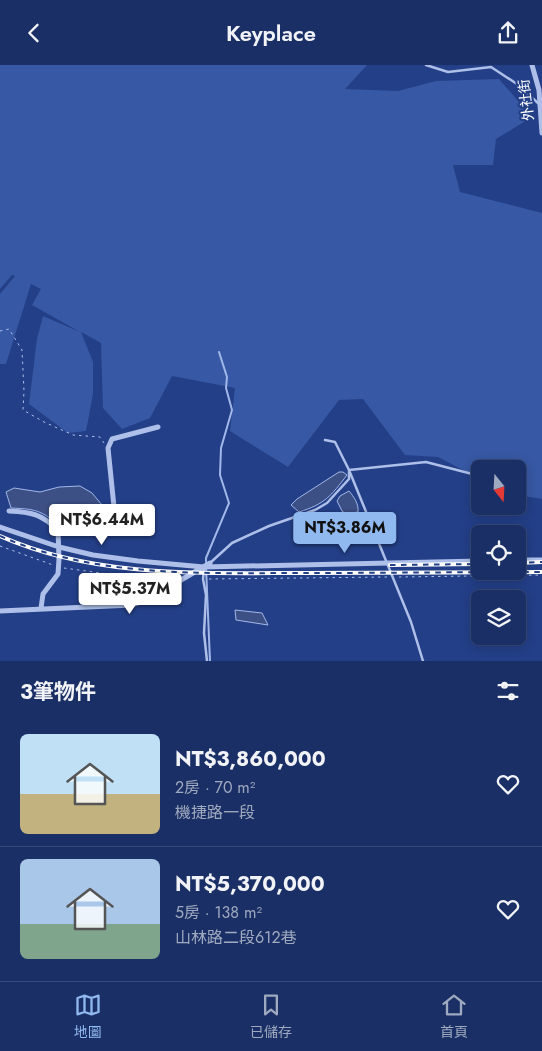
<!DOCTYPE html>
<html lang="zh-TW">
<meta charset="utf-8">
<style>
body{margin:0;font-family:Jost,"Noto Sans TC",sans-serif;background:#23376b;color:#f1f3f6;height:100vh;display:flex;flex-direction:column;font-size:19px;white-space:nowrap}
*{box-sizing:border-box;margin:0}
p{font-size:16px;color:#9fa9bf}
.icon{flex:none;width:28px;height:28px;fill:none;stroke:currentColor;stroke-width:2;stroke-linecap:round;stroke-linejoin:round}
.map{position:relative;height:596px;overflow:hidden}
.details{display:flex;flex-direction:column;background:#1a2f65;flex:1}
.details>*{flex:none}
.needle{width:32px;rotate:162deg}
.buttons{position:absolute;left:471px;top:395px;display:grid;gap:10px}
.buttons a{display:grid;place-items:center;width:55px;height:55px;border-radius:8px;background:#1a2f65;box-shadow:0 2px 12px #0003,0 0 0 1px #384a79;font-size:25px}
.price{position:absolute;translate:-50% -42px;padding:0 11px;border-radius:5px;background:#fff;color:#222;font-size:16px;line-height:32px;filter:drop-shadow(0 1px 2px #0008)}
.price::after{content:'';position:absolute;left:50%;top:30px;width:15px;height:11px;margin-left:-8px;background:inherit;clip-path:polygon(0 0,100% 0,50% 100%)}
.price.current{background:#90b9f0;color:#111}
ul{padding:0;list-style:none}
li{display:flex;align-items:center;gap:15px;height:125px;padding:0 20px}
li+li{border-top:1px solid #384a79}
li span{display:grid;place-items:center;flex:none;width:140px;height:100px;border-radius:8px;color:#555}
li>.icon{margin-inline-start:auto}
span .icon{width:60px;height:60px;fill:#fffc;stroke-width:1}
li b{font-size:21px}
h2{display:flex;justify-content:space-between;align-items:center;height:60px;padding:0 20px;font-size:21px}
header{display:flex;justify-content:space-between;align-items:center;height:65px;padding:0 20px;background:#1a2f65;font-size:22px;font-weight:600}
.tabs{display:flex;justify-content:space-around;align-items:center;height:70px;border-top:1px solid #384a79;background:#1a2f65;font-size:14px;color:#9fa9bf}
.tabs a{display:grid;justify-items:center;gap:2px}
.tabs .current{color:#90b9f0}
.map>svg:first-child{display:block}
</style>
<header><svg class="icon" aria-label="back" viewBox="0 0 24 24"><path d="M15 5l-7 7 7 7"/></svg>Keyplace<svg class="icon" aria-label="share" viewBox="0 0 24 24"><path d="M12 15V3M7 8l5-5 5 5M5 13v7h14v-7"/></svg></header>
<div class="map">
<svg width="542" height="596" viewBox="0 0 542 596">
<rect width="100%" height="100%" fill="#233f87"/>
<path fill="#3758a4" d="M0,0H367L345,24L398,26L436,16L499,14L532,52L496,74L493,100H453L460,127L542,148V434L518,430V404H480V414L438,392L405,390L363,334L339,335L288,402L230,366L235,323L172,311L150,353L122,364L103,343L101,278L81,267L93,297V329L86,366L68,368L29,339L37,274L43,251L80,267L32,240L41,224L31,219L6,299H0V229L15,211L12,210L0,224Z"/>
<path fill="#3c5085" stroke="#a2b8ea" d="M339,407H343L347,410C331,431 325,439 299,447L291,440L297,434Z
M80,421L92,428L107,446L94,458L60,461C41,445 35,444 11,443L6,427L14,423L40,427L59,422Z
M349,426C354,432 359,439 358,447L346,449L342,446L337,436L340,431Z
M235,545L262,548L268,560L236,555Z"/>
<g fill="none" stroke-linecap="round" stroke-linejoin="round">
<path stroke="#a2b8ea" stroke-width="2" d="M206,497V493L229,438L220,410L221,383L232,345L226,323L227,312L219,287
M206,502L210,596"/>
<path stroke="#aec0e9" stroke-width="1" stroke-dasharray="2.5 4" stroke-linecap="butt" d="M0,266L9,264L22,285L24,326L23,345L44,357L73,370L100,372L104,378
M0,481L53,500
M64,503L137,513L170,514
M399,512L542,510
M209,514L387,512"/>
<path stroke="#aec0e9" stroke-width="2.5" d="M426,0L448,7L491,2L517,19L539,39
M325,375L335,377L349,405L411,557L423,596
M210,498L232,478L269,461L315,445L327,438L349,414V405L426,397L480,411
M204,504L203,514L206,530L204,568L207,596"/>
<path stroke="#aec0e9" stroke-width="5" d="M532,0L539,25L542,68
M9,446C32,447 41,449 58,465
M0,462L59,482L93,490L138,496L204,502L480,496
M58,465L98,461L114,442L108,383L112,374L158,362
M518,495H542
M41,543L43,529L58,509L59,494L58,465
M0,546L132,540L147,535L210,498"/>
<g stroke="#fff" stroke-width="4">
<path id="rail" d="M0,471C95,513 201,508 303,508C382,508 462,507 542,507
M518,498L542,497
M390,500L480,499"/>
</g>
<use href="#rail" stroke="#233f87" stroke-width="2" stroke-dasharray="5.5" stroke-linecap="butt"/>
</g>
<g text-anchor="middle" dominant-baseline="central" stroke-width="4.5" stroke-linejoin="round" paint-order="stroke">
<g font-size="14" fill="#fff" stroke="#233f87">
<text transform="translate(526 35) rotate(-97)">外社街</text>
</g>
</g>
</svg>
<div class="buttons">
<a><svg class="needle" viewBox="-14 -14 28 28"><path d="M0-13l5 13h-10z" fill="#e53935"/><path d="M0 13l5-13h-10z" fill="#9fa9bf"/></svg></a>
<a><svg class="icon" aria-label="locate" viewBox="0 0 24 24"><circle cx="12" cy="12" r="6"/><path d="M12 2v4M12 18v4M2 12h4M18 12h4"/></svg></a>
<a><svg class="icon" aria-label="layers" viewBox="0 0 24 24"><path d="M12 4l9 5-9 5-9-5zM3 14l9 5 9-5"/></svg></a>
</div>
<b class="price" style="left:102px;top:481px">NT$6.44M</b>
<b class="price current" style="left:345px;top:489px">NT$3.86M</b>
<b class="price" style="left:130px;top:550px">NT$5.37M</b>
</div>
<section class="details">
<h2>3筆物件<svg class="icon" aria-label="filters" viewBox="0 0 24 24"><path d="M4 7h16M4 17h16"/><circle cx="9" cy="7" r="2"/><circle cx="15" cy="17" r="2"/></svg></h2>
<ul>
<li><span style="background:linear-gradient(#bfe0f5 60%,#c2b280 0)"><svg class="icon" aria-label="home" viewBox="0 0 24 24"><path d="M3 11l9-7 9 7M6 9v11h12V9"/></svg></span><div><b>NT$3,860,000</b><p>2房 · 70 m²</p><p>機捷路一段</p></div><svg class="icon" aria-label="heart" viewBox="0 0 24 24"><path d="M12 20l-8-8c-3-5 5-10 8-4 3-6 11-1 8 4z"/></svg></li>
<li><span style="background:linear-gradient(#a9c7e8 65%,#7fa58c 0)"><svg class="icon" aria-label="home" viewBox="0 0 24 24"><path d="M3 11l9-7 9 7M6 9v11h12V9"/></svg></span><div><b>NT$5,370,000</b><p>5房 · 138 m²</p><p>山林路二段612巷</p></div><svg class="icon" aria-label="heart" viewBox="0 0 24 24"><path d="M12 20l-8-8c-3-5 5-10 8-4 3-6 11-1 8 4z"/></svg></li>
</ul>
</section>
<nav class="tabs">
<a class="current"><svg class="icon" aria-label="map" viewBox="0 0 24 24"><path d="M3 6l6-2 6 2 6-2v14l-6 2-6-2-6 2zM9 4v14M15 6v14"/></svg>地圖</a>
<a><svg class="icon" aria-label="saved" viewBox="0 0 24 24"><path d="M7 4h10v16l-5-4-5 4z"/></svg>已儲存</a>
<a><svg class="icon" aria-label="home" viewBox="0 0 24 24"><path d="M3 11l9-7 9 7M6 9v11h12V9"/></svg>首頁</a>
</nav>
